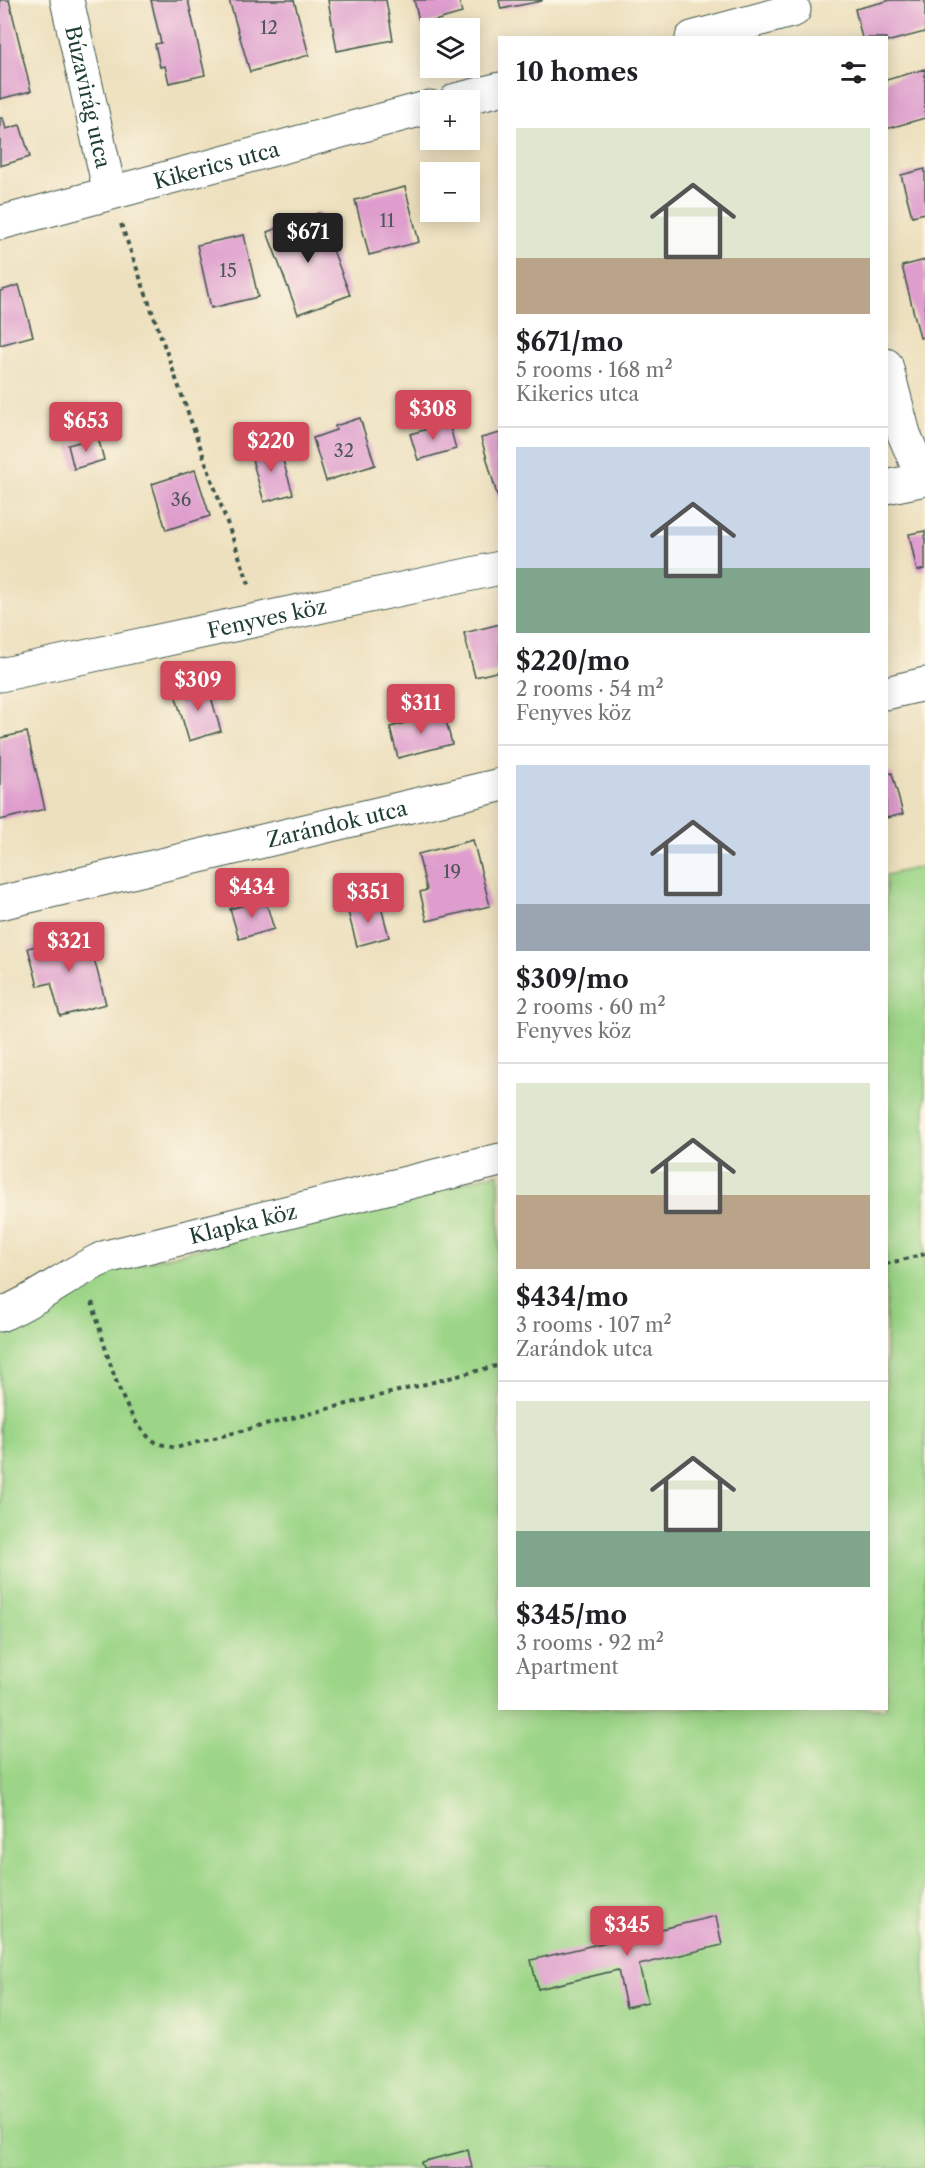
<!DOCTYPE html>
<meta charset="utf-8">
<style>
body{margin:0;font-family:"Libre Caslon Text",serif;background:#f6f6f6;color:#202124;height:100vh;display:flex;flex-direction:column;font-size:22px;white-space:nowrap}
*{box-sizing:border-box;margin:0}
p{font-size:20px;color:#757577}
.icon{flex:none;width:33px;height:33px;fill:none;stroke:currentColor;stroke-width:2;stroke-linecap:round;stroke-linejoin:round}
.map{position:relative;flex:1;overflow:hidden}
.panel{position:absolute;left:498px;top:36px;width:390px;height:1674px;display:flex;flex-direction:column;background:#fff;border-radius:0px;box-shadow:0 3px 15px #0003}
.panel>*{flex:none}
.controls{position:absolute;left:420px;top:18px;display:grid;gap:12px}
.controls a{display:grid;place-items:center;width:60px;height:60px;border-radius:0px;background:#fff;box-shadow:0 3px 15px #0003;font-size:30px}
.price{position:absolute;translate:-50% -51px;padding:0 14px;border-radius:6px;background:#d1495b;color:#fff;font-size:20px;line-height:39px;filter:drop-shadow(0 2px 3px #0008)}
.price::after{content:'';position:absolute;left:50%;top:36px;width:18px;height:14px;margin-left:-9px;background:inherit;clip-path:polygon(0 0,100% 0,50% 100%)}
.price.selected{background:#222;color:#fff}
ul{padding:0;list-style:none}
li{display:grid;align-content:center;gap:12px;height:318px;padding:0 18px}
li+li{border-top:2px solid #e0e0e0}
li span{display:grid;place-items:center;height:186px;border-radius:0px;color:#555}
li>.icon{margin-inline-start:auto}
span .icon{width:108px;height:108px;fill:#fffc;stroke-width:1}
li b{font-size:26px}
h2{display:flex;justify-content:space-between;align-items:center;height:72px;padding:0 18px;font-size:26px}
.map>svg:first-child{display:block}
</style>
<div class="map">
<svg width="925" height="2168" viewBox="0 0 925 2168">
<rect width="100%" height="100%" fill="#fcf5e5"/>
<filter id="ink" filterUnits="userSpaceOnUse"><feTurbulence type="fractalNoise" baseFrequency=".0167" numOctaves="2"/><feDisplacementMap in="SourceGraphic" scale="12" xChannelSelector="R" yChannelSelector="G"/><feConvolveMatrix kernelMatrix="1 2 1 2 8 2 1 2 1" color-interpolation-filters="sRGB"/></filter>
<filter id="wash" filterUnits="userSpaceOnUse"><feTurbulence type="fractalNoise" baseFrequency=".008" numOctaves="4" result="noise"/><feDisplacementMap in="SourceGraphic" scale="24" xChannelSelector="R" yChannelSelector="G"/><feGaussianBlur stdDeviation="1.35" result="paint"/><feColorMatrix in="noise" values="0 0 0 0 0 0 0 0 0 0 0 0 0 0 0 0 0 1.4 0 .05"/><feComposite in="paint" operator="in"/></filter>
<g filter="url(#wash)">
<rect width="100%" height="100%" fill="#ede0be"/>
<path fill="#9cd587" stroke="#5e895e" stroke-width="1.5" d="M925,866V2168H0V1329L96,1275L499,1173L500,1708H886V875Z"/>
<g id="blocks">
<path fill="#de9dcd" d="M0,0H9L31,91L0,99Z
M151,0H188L205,75L169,83L165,66L160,67L155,44L161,43Z
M229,0H294L309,55L250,72Z
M328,0H386L393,40L337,51Z
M414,0H459L462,13L420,25Z
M499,0H542V1L501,9Z
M891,0H925V32L886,42V38H862L855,9Z
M925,69V118L886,129V80Z
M0,118H3L6,129L20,125L30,157L0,166Z
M925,169V213L912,216L901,175Z
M405,187L419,242L369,255L355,200Z
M319,213L350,295L298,314L267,232Z
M244,235L258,297L211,308L197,245Z
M925,260V336L920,338L902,266Z
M19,285L33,336L0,345V291Z
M360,418L375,465L326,481L313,438L336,430L335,426Z
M449,423L456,449L418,460L410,434Z
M500,433V502H499L481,438Z
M98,437L104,460L74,469L68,445Z
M278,444L293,494L264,502L250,452Z
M195,470L210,516L166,530L152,484Z
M925,531V569L917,571L909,534Z
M500,624V671L475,677L464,633Z
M207,684L221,731L189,741L175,694Z
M444,713L452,744L398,758L390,727Z
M27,732L45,809L0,820V738Z
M892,773L903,814L886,818V774Z
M473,840L490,906L427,921L420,892L427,890L418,854Z
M265,899L274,929L239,939L230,909Z
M380,903L389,937L357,946L348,912Z
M87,932L106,1004L60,1016L51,983L38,986L28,948Z
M716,1916L722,1945L639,1965L648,2002L626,2007L618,1970L538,1989L531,1960Z
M468,2150L472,2168H423L421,2162Z"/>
</g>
</g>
<g filter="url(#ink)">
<use href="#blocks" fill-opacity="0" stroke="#3e5549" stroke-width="1.5"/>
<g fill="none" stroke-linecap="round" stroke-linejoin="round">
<g stroke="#3e5549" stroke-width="35">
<g id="minor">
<path id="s1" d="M67,0L110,193"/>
<path d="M692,38L794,10"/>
<path d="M456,100L500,89"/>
<path id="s2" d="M0,223L430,107"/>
<path d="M886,365L904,434L923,479"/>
<path d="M886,487L925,479"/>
<path id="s3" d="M0,675L500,568"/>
<path d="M886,693L925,684"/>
<path id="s4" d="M0,903L500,785"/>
<path id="s5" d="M0,1315C38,1300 69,1273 106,1257L500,1160"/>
</g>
</g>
<path stroke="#3e5549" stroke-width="4" stroke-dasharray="4.5 4.5" stroke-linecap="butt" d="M121,224L250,587
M886,1264L925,1254
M92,1302C104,1340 121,1423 157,1443C162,1445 170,1446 175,1448L500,1365"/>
<use href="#minor" stroke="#fff" stroke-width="33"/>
</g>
</g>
<g text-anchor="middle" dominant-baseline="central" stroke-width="4.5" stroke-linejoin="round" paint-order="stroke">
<g font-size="18" fill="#4f555a">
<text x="269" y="28">12</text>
<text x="387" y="221">11</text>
<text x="228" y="271">15</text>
<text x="344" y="451">32</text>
<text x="181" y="500">36</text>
<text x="452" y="872">19</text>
</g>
<g font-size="21" fill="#1f3d34" stroke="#fcf5e5">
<text stroke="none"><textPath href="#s1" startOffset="99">Búzavirág utca</textPath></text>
<text stroke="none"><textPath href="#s2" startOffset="224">Kikerics utca</textPath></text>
<text stroke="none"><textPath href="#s3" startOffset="273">Fenyves köz</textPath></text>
<text stroke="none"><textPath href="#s4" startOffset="346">Zarándok utca</textPath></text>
<text stroke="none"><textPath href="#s5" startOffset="262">Klapka köz</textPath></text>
</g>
</g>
</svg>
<div class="controls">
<a><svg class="icon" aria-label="layers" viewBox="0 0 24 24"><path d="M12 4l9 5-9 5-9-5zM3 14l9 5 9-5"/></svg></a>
<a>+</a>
<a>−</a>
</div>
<b class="price selected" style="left:308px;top:264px">$671</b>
<b class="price" style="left:433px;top:441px">$308</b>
<b class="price" style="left:86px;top:453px">$653</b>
<b class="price" style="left:271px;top:473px">$220</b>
<b class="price" style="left:198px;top:712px">$309</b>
<b class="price" style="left:421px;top:735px">$311</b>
<b class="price" style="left:252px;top:919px">$434</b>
<b class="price" style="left:368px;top:924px">$351</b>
<b class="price" style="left:69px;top:973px">$321</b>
<b class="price" style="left:627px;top:1957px">$345</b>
<section class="panel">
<h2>10 homes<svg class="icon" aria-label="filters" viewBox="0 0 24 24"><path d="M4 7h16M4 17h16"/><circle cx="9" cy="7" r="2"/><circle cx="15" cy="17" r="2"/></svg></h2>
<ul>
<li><span style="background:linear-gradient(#dfe7d0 70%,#b9a48a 0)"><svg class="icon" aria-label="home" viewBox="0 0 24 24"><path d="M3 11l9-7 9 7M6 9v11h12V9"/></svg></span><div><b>$671/mo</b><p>5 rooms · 168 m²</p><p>Kikerics utca</p></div></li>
<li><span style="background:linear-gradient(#c9d6e8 65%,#7fa58c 0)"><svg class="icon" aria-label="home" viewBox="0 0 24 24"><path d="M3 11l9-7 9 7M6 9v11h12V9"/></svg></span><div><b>$220/mo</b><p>2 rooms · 54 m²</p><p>Fenyves köz</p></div></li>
<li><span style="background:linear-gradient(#c9d6e8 75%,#9aa5b1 0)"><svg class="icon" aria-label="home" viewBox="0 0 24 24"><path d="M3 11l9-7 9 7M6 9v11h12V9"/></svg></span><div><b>$309/mo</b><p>2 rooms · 60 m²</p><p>Fenyves köz</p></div></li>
<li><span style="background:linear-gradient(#dfe7d0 60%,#b9a48a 0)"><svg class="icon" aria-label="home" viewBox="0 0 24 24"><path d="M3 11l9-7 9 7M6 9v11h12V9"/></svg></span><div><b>$434/mo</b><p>3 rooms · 107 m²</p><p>Zarándok utca</p></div></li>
<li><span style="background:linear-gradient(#dfe7d0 70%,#7fa58c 0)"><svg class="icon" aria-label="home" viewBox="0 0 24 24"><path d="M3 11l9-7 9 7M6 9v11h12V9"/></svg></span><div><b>$345/mo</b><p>3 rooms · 92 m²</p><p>Apartment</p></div></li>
</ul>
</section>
</div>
